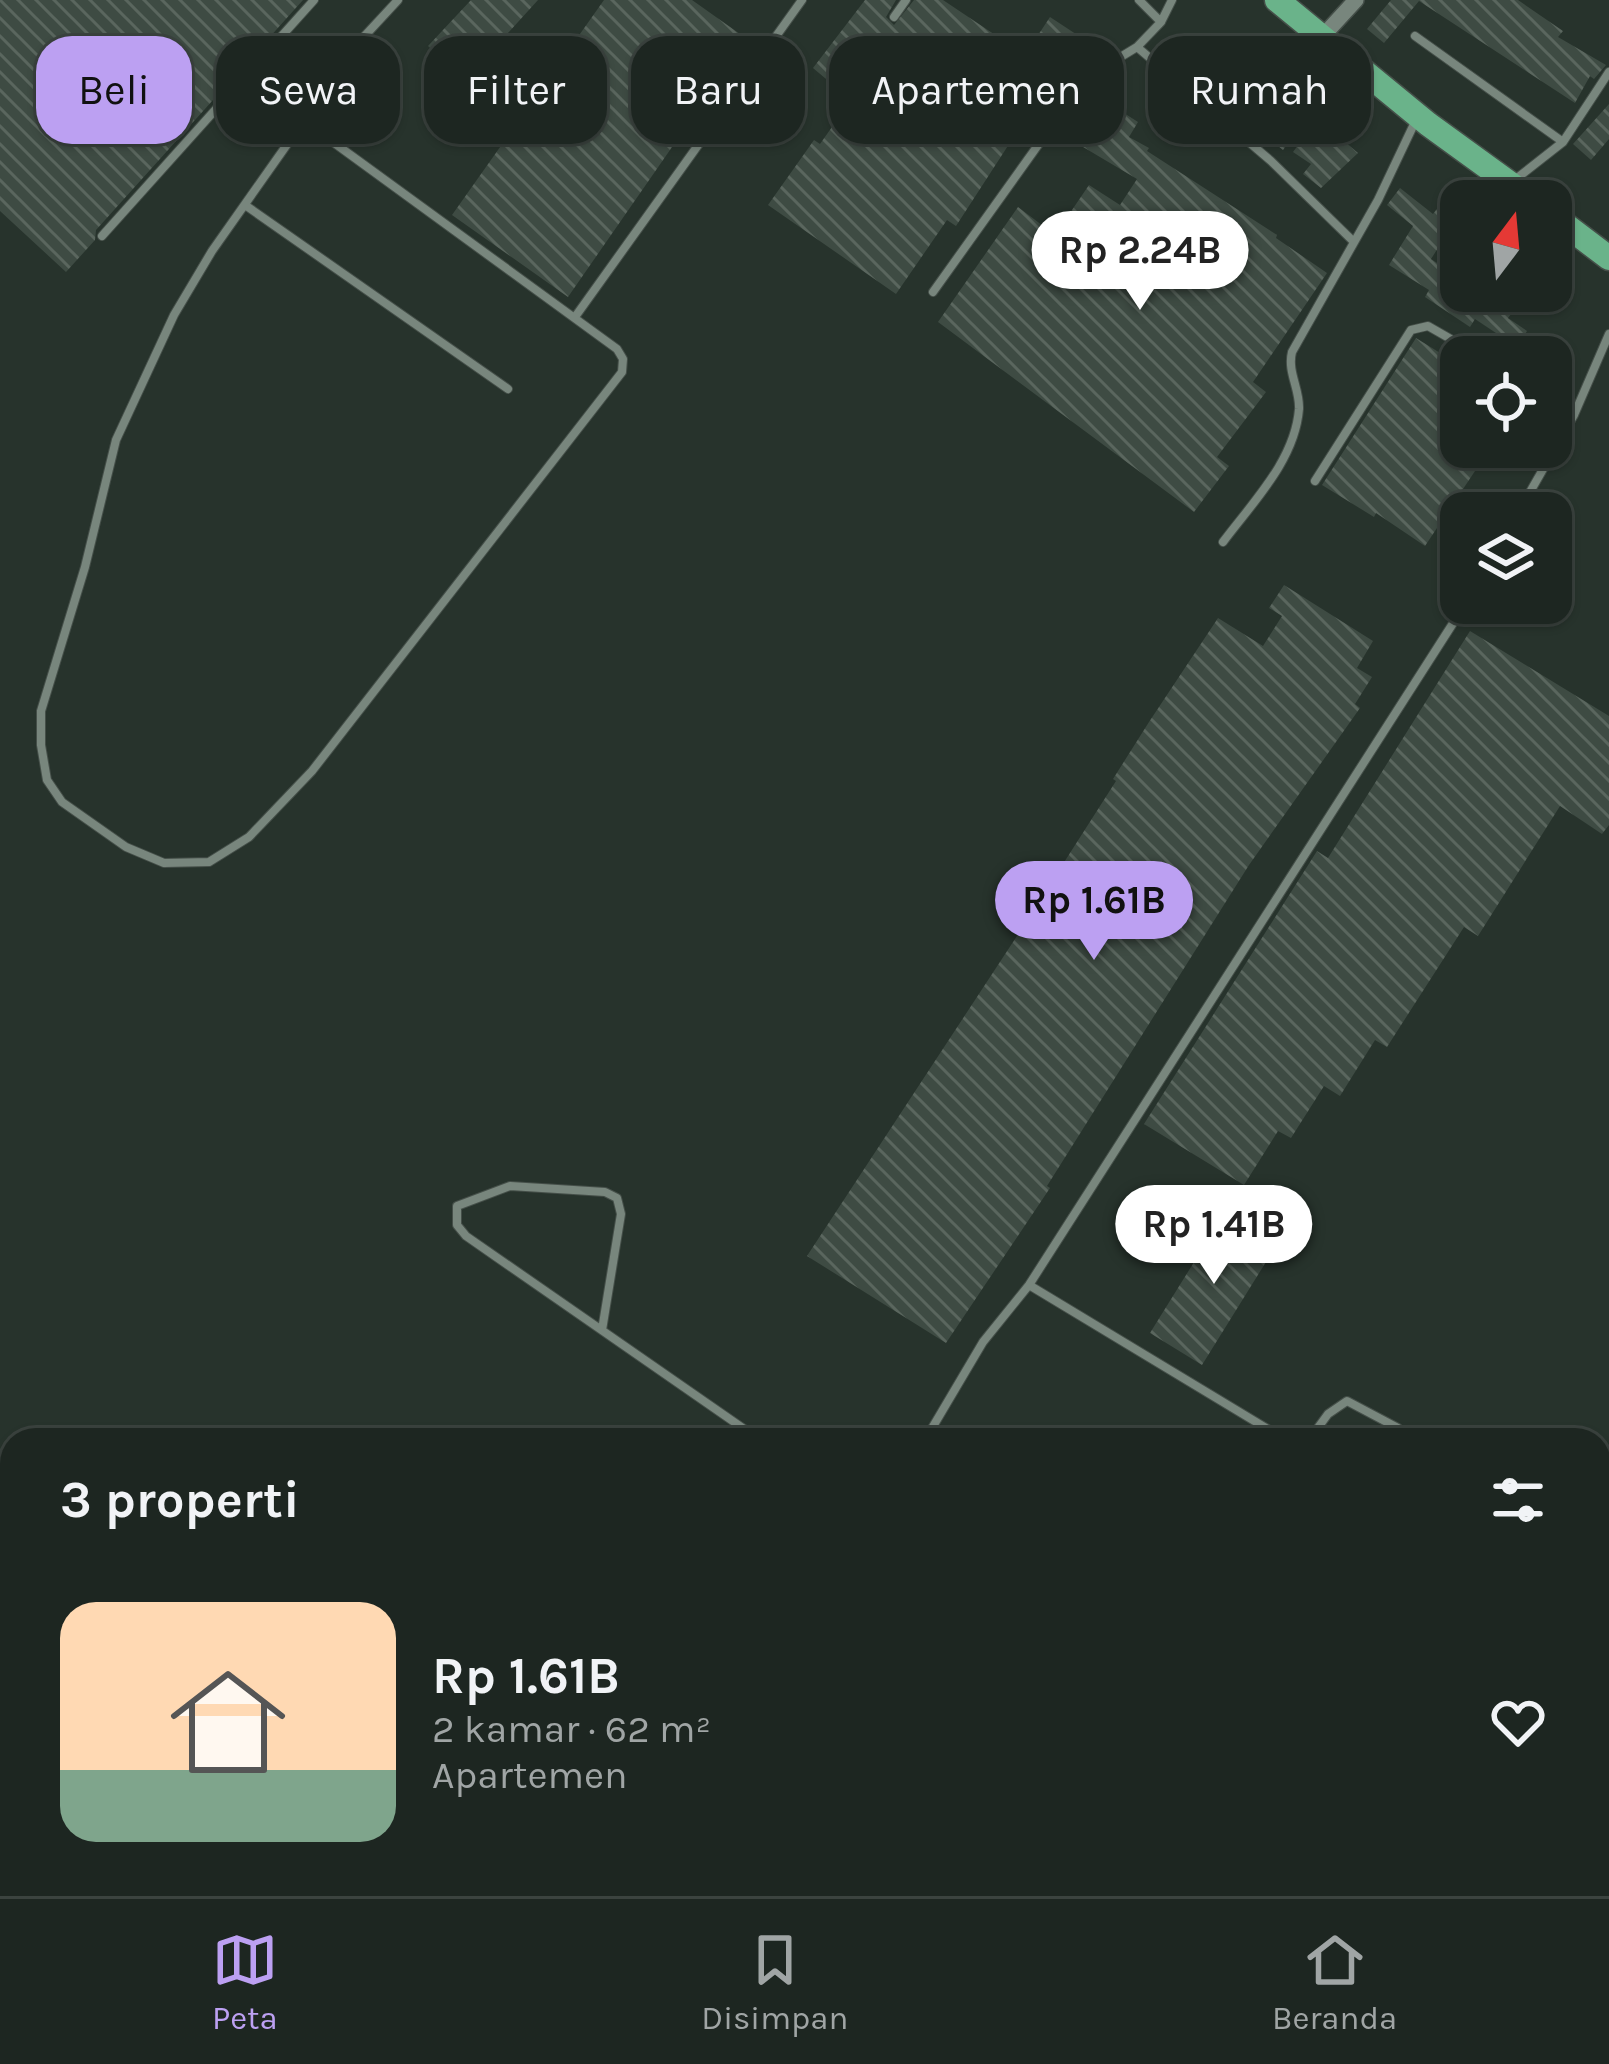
<!DOCTYPE html>
<html lang="id">
<meta charset="utf-8">
<style>
body{margin:0;font-family:Karla,sans-serif;background:#2a322e;color:#f1f3f6;height:100vh;display:flex;flex-direction:column;font-size:45px;white-space:nowrap}
*{box-sizing:border-box;margin:0}
p{font-size:39px;color:#a0a5a5}
.icon{flex:none;width:66px;height:66px;fill:none;stroke:currentColor;stroke-width:2;stroke-linecap:round;stroke-linejoin:round}
.map{position:relative;flex:1;overflow:hidden}
.side{position:absolute;left:0px;top:1428px;width:1611px;height:468px;display:flex;flex-direction:column;background:#1d2621;border-radius:36px 36px 0 0;box-shadow:0 3px 9px #0004,0 0 0 3px #3b433f}
.side>*{flex:none}
.banner{position:absolute;left:36px;top:36px;width:1539px;height:108px;display:flex;gap:24px}
.needle{width:78px;rotate:16deg}
.tools{position:absolute;left:1440px;top:180px;display:grid;gap:24px}
.tools a{display:grid;place-items:center;width:132px;height:132px;border-radius:24px;background:#1d2621;box-shadow:0 3px 9px #0004,0 0 0 3px #3b433f;font-size:60px}
.price{position:absolute;translate:-50% -102px;padding:0 27px;border-radius:42px;background:#fff;color:#222;font-size:39px;line-height:78px;filter:drop-shadow(0 3px 6px #0008)}
.price::after{content:'';position:absolute;left:50%;top:72px;width:36px;height:27px;margin-left:-18px;background:inherit;clip-path:polygon(0 0,100% 0,50% 100%)}
.price.selected{background:#bca0f2;color:#111}
ul{padding:0;list-style:none}
li{display:flex;align-items:center;gap:36px;height:300px;padding:0 60px}
li+li{border-top:3px solid #3b433f}
li span{display:grid;place-items:center;flex:none;width:336px;height:240px;border-radius:36px;color:#555}
li>.icon{margin-inline-start:auto}
span .icon{width:144px;height:144px;fill:#fffc;stroke-width:1}
li b{font-size:51px}
h2{display:flex;justify-content:space-between;align-items:center;height:144px;padding:0 60px;font-size:51px}
.tag{padding:0 42px;border-radius:36px;background:#1d2621;box-shadow:0 3px 9px #0004,0 0 0 3px #3b433f;font-size:42px;line-height:108px}
.tag.selected{background:#bca0f2;color:#111}
.menu{display:flex;justify-content:space-around;align-items:center;height:168px;border-top:3px solid #3b433f;background:#1d2621;font-size:33px;color:#a0a5a5}
.menu a{display:grid;justify-items:center;gap:6px}
.menu .selected{color:#bca0f2}
.map>svg:first-child{display:block}
</style>
<div class="map">
<svg width="1609" height="1896" viewBox="0 0 1609 1896">
<defs>
<pattern id="building-back-hatch" width="6" height="6" patternUnits="userSpaceOnUse" patternTransform="scale(3)"><rect width="6" height="6" fill="#3e4b43"/><path d="M-1 5l2 2M0 0l6 6M5-1l2 2" fill="none" stroke="#5a665e"/></pattern>
</defs>
<rect width="100%" height="100%" fill="#27332c"/>
<path fill="url(#building-back-hatch)" d="M0,0H303L96,230L95,240L66,272L0,211Z
M471,0H538L465,80L428,46Z
M604,0H692L747,39L568,297L452,215Z
M865,0H896L886,17L894,25L914,0H943L1025,55L1050,17L1094,46L1031,131L1022,124L956,226L947,220L896,294L768,205L814,140L820,144L851,100L813,68Z
M1391,0H1518L1563,31L1558,37L1606,65L1594,79L1590,76L1575,103L1419,1L1384,43L1367,29Z
M1238,91L1270,113L1268,117L1293,137L1283,150L1226,105Z
M1105,101L1138,122L1129,137L1149,148L1147,151L1277,235L1276,238L1327,273L1253,382L1266,392L1217,457L1229,466L1194,512L938,322L1018,207L1055,235L1089,185L1120,205L1137,179L1078,144Z
M1609,104V139L1591,160L1573,144Z
M1307,133L1328,147L1338,136L1358,153L1321,188L1303,174L1311,164L1293,152Z
M1400,188L1433,214L1449,193L1461,202V212L1431,259L1461,279V291H1479L1491,299L1497,291H1529L1508,318L1527,331L1517,347L1475,319L1470,327L1425,297L1429,290L1389,265L1413,226L1387,205Z
M1416,338L1461,366V447H1491L1425,546L1376,513L1374,517L1322,485Z
M1284,585L1373,641L1357,668L1372,677L1355,704L1360,708L1249,865L1047,1186L1050,1188L946,1343L807,1256L1015,939L1116,781L1113,779L1149,722L1218,618L1263,646L1282,616L1269,608Z
M1470,631L1609,716V825L1602,834L1560,806L1478,936L1464,927L1387,1047L1375,1040L1340,1096L1324,1086L1291,1138L1278,1131L1244,1185L1144,1124L1317,851L1328,858Z
M1227,1209L1279,1241L1202,1365L1150,1333Z"/>
<g fill="none" stroke-linecap="round" stroke-linejoin="round">
<g stroke="#454f49" stroke-width="10">
<path id="service" d="M1139,0L1161,22
M1172,0L1161,22L1137,47L1271,161L1354,242
M894,17L906,0
M1415,36L1563,142
M304,121L617,349L623,359L622,372L312,771L249,837L209,862L164,863L126,847L62,802L47,780L41,745V711L85,567L116,440L174,315L212,251L360,41L398,0
M1512,182L1563,142L1609,72
M245,205L508,389
M102,236L314,0
M933,292L1086,78L1137,47
M575,317L802,0
M1551,401L1574,415
M1315,481L1411,330L1428,326L1482,357
M1518,513L1574,415L1609,334
M1223,542C1253,502 1295,460 1299,409C1300,389 1287,372 1292,352L1378,200L1415,122
M1029,1285L1286,1440
M602,1330L621,1214L617,1198L605,1192L510,1186L457,1206V1225L466,1236L760,1440
M925,1440L983,1342L1029,1285L1466,603
M1309,1440L1328,1414L1347,1401L1398,1428
M375,1884L398,1896
M261,1896L265,1884
M409,1896L418,1884"/>
</g>
<g stroke="#454f49" stroke-width="18">
<path id="minor" d="M1322,37L1356,0
M808,1884L834,1896"/>
</g>
<g stroke="#454f49" stroke-width="27">
<path id="trunk" d="M1277,0L1428,124L1534,201
M1551,214L1609,258"/>
</g>
<use href="#service" stroke="#78867d" stroke-width="8"/>
<use href="#minor" stroke="#78867d" stroke-width="15"/>
<use href="#trunk" stroke="#6ab38a" stroke-width="24"/>
</g>
</svg>
<div class="tools">
<a><svg class="needle" viewBox="-14 -14 28 28"><path d="M0-13l5 13h-10z" fill="#e53935"/><path d="M0 13l5-13h-10z" fill="#a0a5a5"/></svg></a>
<a><svg class="icon" aria-label="locate" viewBox="0 0 24 24"><circle cx="12" cy="12" r="6"/><path d="M12 2v4M12 18v4M2 12h4M18 12h4"/></svg></a>
<a><svg class="icon" aria-label="layers" viewBox="0 0 24 24"><path d="M12 4l9 5-9 5-9-5zM3 14l9 5 9-5"/></svg></a>
</div>
<b class="price" style="left:1140px;top:313px">Rp 2.24B</b>
<b class="price selected" style="left:1094px;top:963px">Rp 1.61B</b>
<b class="price" style="left:1214px;top:1287px">Rp 1.41B</b>
<div class="banner">
<a class="tag selected">Beli</a>
<a class="tag">Sewa</a>
<a class="tag">Filter</a>
<a class="tag">Baru</a>
<a class="tag">Apartemen</a>
<a class="tag">Rumah</a>
</div>
<section class="side">
<h2>3 properti<svg class="icon" aria-label="filters" viewBox="0 0 24 24"><path d="M4 7h16M4 17h16"/><circle cx="9" cy="7" r="2"/><circle cx="15" cy="17" r="2"/></svg></h2>
<ul>
<li><span style="background:linear-gradient(#ffd9b3 70%,#7fa58c 0)"><svg class="icon" aria-label="home" viewBox="0 0 24 24"><path d="M3 11l9-7 9 7M6 9v11h12V9"/></svg></span><div><b>Rp 1.61B</b><p>2 kamar · 62 m²</p><p>Apartemen</p></div><svg class="icon" aria-label="heart" viewBox="0 0 24 24"><path d="M12 20l-8-8c-3-5 5-10 8-4 3-6 11-1 8 4z"/></svg></li>
</ul>
</section>
</div>
<nav class="menu">
<a class="selected"><svg class="icon" aria-label="map" viewBox="0 0 24 24"><path d="M3 6l6-2 6 2 6-2v14l-6 2-6-2-6 2zM9 4v14M15 6v14"/></svg>Peta</a>
<a><svg class="icon" aria-label="saved" viewBox="0 0 24 24"><path d="M7 4h10v16l-5-4-5 4z"/></svg>Disimpan</a>
<a><svg class="icon" aria-label="home" viewBox="0 0 24 24"><path d="M3 11l9-7 9 7M6 9v11h12V9"/></svg>Beranda</a>
</nav>
